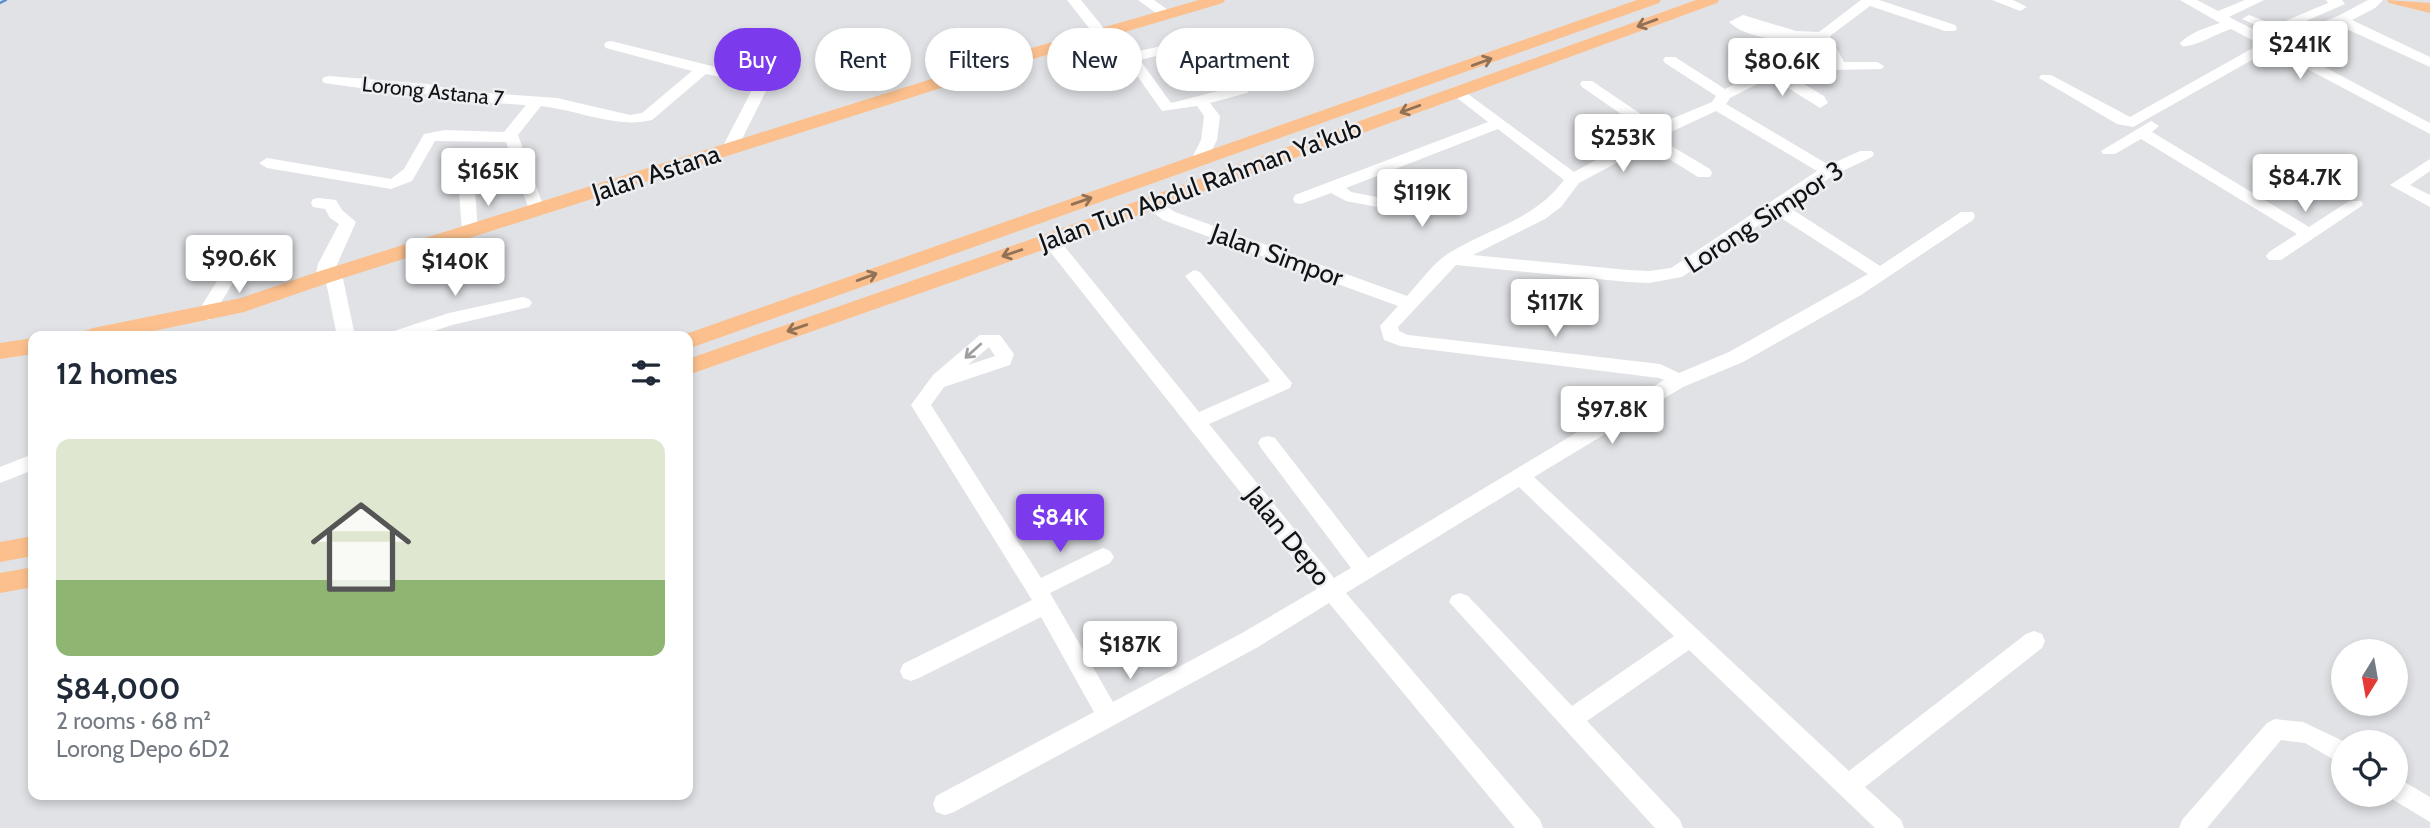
<!DOCTYPE html>
<meta charset="utf-8">
<style>
body{margin:0;font-family:Cabin,sans-serif;background:#f6f6f7;color:#1f2937;height:100vh;display:flex;flex-direction:column;font-size:26px;white-space:nowrap}
*{box-sizing:border-box;margin:0}
p{font-size:23px;color:#747a83}
.icon{flex:none;width:38px;height:38px;fill:none;stroke:currentColor;stroke-width:2;stroke-linecap:round;stroke-linejoin:round}
.map{position:relative;flex:1;overflow:hidden}
.drawer{position:absolute;left:28px;top:331px;width:665px;height:469px;display:flex;flex-direction:column;background:#fff;border-radius:14px;box-shadow:0 4px 10px #0003}
.drawer>*{flex:none}
.guide{position:absolute;left:714px;top:28px;width:665px;height:63px;display:flex;gap:14px}
.needle{width:46px;rotate:191deg}
.controls{position:absolute;left:2331px;top:639px;display:grid;gap:14px}
.controls a{display:grid;place-items:center;width:77px;height:77px;border-radius:50%;background:#fff;box-shadow:0 4px 10px #0003;font-size:35px}
.price{position:absolute;translate:-50% -60px;padding:0 16px;border-radius:7px;background:#fff;color:#222;font-size:23px;line-height:46px;filter:drop-shadow(0 2px 4px #0008)}
.price::after{content:'';position:absolute;left:50%;top:42px;width:21px;height:16px;margin-left:-10px;background:inherit;clip-path:polygon(0 0,100% 0,50% 100%)}
.price.on{background:#7c3aed;color:#fff}
ul{padding:0;list-style:none}
li{display:grid;align-content:center;gap:14px;height:371px;padding:0 28px}
li span{display:grid;place-items:center;height:217px;border-radius:14px;color:#555}
li>.icon{margin-inline-start:auto}
span .icon{width:126px;height:126px;fill:#fffc;stroke-width:1}
li b{font-size:30px}
h2{display:flex;justify-content:space-between;align-items:center;height:84px;padding:0 28px;font-size:30px}
.pill{padding:0 24px;border-radius:32px;background:#fff;box-shadow:0 4px 10px #0003;font-size:24px;line-height:63px}
.pill.on{background:#7c3aed;color:#fff}
.map>svg:first-child{display:block}
</style>
<div class="map">
<svg width="2430" height="828" viewBox="0 0 2430 828">
<rect width="100%" height="100%" fill="#e0e2e5"/>
<g fill="none" stroke-linecap="round" stroke-linejoin="round">
<path stroke="#578fd2" stroke-width="2.5" d="M0,3L6,0"/>
<path fill="#fff" fill-rule="evenodd" d="M1067,0H1081L1106,31L1113,28L1118,29L1135,52L1175,43L1180,44L1182,47L1180,50L1140,60L1171,103L1242,85L1247,87L1250,90L1247,93L1210,103L1220,116L1217,140L1204,165H1192L1190,162L1201,140L1204,116L1197,106L1162,111L1109,36L1102,39L1097,38Z
M1138,0H1154L1175,15L1173,18H1163Z
M1861,0H1879L1955,25L1957,28L1955,31H1945L1870,6L1830,36L1844,62H1877L1884,66L1882,69L1782,71L1824,96L1828,103L1820,108L1771,77L1730,98L1726,104L1829,165L1860,151H1872L1874,154L1872,157L1834,175L1787,206L1880,266L1961,212H1973L1975,216L1973,220L1861,295L1743,362L1683,387L1534,477L1849,771L2026,634L2034,631L2042,634L2045,641L2042,648L1865,787L1901,820L1904,828H1875L1689,650L1587,721L1680,820L1683,828H1655L1449,602L1452,596L1460,593L1468,596L1572,706L1674,636L1519,487L1346,593L1540,820L1543,828H1515L1329,603L1258,647L954,812L945,815L936,812L933,804L936,796L1094,712L1041,617L919,678L911,681L903,678L900,671L903,664L1032,600L911,405L933,375L980,335H1000L1014,354L1010,365L944,387L931,405L1041,578L1096,551L1103,548L1110,551L1114,557L1110,563L1050,593L1113,702L1242,633L1317,589L1044,244L1042,240L1044,236H1056L1199,412L1270,381L1185,276L1194,270L1200,272L1292,383L1290,388L1209,424L1334,578L1351,568L1261,448L1258,443L1261,438L1268,436L1275,438L1368,558L1664,380L1659,378L1400,346L1384,340L1380,326L1398,306L1163,220L1141,203L1143,199H1155L1175,212L1407,296C1420,282 1433,263 1449,253C1491,227 1533,221 1564,180L1498,129L1395,169L1430,207L1432,211L1430,215L1424,216L1346,201L1331,193L1301,204L1295,203L1293,199L1295,195L1488,122L1452,94L1449,91L1452,88L1457,86L1574,172L1647,132L1582,87L1580,84L1582,81H1592L1657,125L1712,102L1716,96L1665,63L1663,60L1665,57H1675L1725,89L1775,63L1829,62L1818,40C1791,40 1750,42 1729,22L1743,15L1796,31L1819,32ZM1716,111L1817,171L1671,268L1649,271L1628,270L1473,255L1545,219L1561,207L1579,183L1648,146L1698,177H1710L1712,173L1710,169L1658,138ZM1382,174L1407,203L1351,192L1346,188ZM1775,214L1868,274L1729,352L1679,373L1660,364L1408,335L1399,331L1398,327L1456,265L1628,282L1649,283L1682,277ZM989,347L995,356L968,365Z
M1992,0H2013L2027,7L2020,11Z
M2180,0H2197L2218,11L2245,0H2264L2229,17L2276,41L2340,15L2368,0H2383L2375,8L2352,20L2430,57V67L2340,26L2287,47L2430,123V134L2273,51L2266,52L2133,127L2117,124L2039,78L2041,75H2051L2130,117L2260,44L2231,29C2218,33 2193,48 2182,46L2180,43C2191,32 2205,28 2220,23Z
M2326,0H2342L2345,4L2276,34L2242,19L2249,15L2276,25L2328,3Z
M611,41L768,80L770,83L735,153H723L721,150L755,84L706,74L652,120C616,129 578,110 541,106L518,135L545,211L543,215H531L518,179L475,190L478,231L470,236L462,231L457,165L459,161H471L474,180L515,169L506,142L435,141L412,181L391,189L267,168L259,163L267,158L391,179L404,169L424,134L445,130L504,132L526,105L462,101L427,94L374,90L324,83L322,80L324,77L329,76L427,84L462,91L557,98L630,115L642,113L692,71L606,48L604,45L606,42Z
M2151,121L2159,126L2152,132L2309,227L2349,201H2361L2363,205L2281,260H2269L2266,256L2269,252L2297,234L2141,139L2115,154H2103L2101,151Z
M2430,159V171L2410,185L2430,195V207L2390,185Z
M319,198L336,200L342,210L356,222L335,269L342,274L355,336H337L326,282L318,281L315,277L318,264L339,224L330,218L325,209L313,207L311,203L313,199Z
M242,248L251,254L210,320H198L195,316L198,312L236,250Z
M523,297L529,299L532,303L529,307L452,325L419,336H391L394,331L449,313Z
M33,454V470L0,483V467Z
M2275,719L2303,722L2343,741V765L2305,743L2281,740L2207,828H2179L2182,820L2267,723Z
M2396,777L2430,797V822L2387,796L2396,794Z"/>
<path fill="#fcc08e" fill-rule="evenodd" d="M1199,0H1225L1223,3L1023,62L331,282L244,312L130,336H82L85,331L93,328L241,298L317,272L1011,54Z
M1637,0H1661L1659,3L696,346L688,349V336H680Z
M1696,0H1719L1717,3L1057,245L688,375V359L1043,235Z
M2387,0L2430,3V13L2389,3Z
M33,338V354L0,359V343Z
M33,536V556L0,562V542Z
M33,567V587L0,593V573Z"/>
</g>
<defs><path id="oneway-shaft" d="M-6 0H5M1.5-3L5.5 0L1.5 3" fill="none" stroke-width="1.6" stroke-linecap="round" stroke-linejoin="round" transform="scale(1.75)"/></defs>
<g stroke="#927257">
<use href="#oneway-shaft" transform="translate(1647 23) rotate(160)"/>
<use href="#oneway-shaft" transform="translate(1482 62) rotate(-20)"/>
<use href="#oneway-shaft" transform="translate(1410 109) rotate(160)"/>
<use href="#oneway-shaft" transform="translate(1082 201) rotate(-19)"/>
<use href="#oneway-shaft" transform="translate(1012 253) rotate(161)"/>
<use href="#oneway-shaft" transform="translate(867 277) rotate(-20)"/>
<use href="#oneway-shaft" transform="translate(797 328) rotate(161)"/>
</g>
<use stroke="#a0a0a1" href="#oneway-shaft" transform="translate(973 351) rotate(138)"/>
<g text-anchor="middle" dominant-baseline="central" stroke-width="5" stroke-linejoin="round" paint-order="stroke">
<g font-size="21" fill="#111213" stroke="#edeff2">
<text transform="translate(433 91) rotate(6)">Lorong Astana 7</text>
</g>
<g font-size="26" fill="#111213" stroke="#edeff2">
<text transform="translate(656 173) rotate(-18)">Jalan Astana</text>
<text transform="translate(1200 185) rotate(-20)">Jalan Tun Abdul Rahman Ya'kub</text>
<text transform="translate(1764 217) rotate(-33)">Lorong Simpor 3</text>
<text transform="translate(1277 255) rotate(20)">Jalan Simpor</text>
<text transform="translate(1288 536) rotate(51)">Jalan Depo</text>
</g>
</g>
</svg>
<div class="controls">
<a><svg class="needle" viewBox="-14 -14 28 28"><path d="M0-13l5 13h-10z" fill="#e53935"/><path d="M0 13l5-13h-10z" fill="#747a83"/></svg></a>
<a><svg class="icon" aria-label="locate" viewBox="0 0 24 24"><circle cx="12" cy="12" r="6"/><path d="M12 2v4M12 18v4M2 12h4M18 12h4"/></svg></a>
</div>
<b class="price" style="left:2300px;top:81px">$241K</b>
<b class="price" style="left:1782px;top:98px">$80.6K</b>
<b class="price" style="left:1623px;top:174px">$253K</b>
<b class="price" style="left:488px;top:208px">$165K</b>
<b class="price" style="left:2305px;top:214px">$84.7K</b>
<b class="price" style="left:1422px;top:229px">$119K</b>
<b class="price" style="left:239px;top:295px">$90.6K</b>
<b class="price" style="left:455px;top:298px">$140K</b>
<b class="price" style="left:1555px;top:339px">$117K</b>
<b class="price" style="left:1612px;top:446px">$97.8K</b>
<b class="price on" style="left:1060px;top:554px">$84K</b>
<b class="price" style="left:1130px;top:681px">$187K</b>
<div class="guide">
<a class="pill on">Buy</a>
<a class="pill">Rent</a>
<a class="pill">Filters</a>
<a class="pill">New</a>
<a class="pill">Apartment</a>
</div>
<section class="drawer">
<h2>12 homes<svg class="icon" aria-label="filters" viewBox="0 0 24 24"><path d="M4 7h16M4 17h16"/><circle cx="9" cy="7" r="2"/><circle cx="15" cy="17" r="2"/></svg></h2>
<ul>
<li><span style="background:linear-gradient(#dfe7d0 65%,#8fb573 0)"><svg class="icon" aria-label="home" viewBox="0 0 24 24"><path d="M3 11l9-7 9 7M6 9v11h12V9"/></svg></span><div><b>$84,000</b><p>2 rooms · 68 m²</p><p>Lorong Depo 6D2</p></div></li>
</ul>
</section>
</div>
